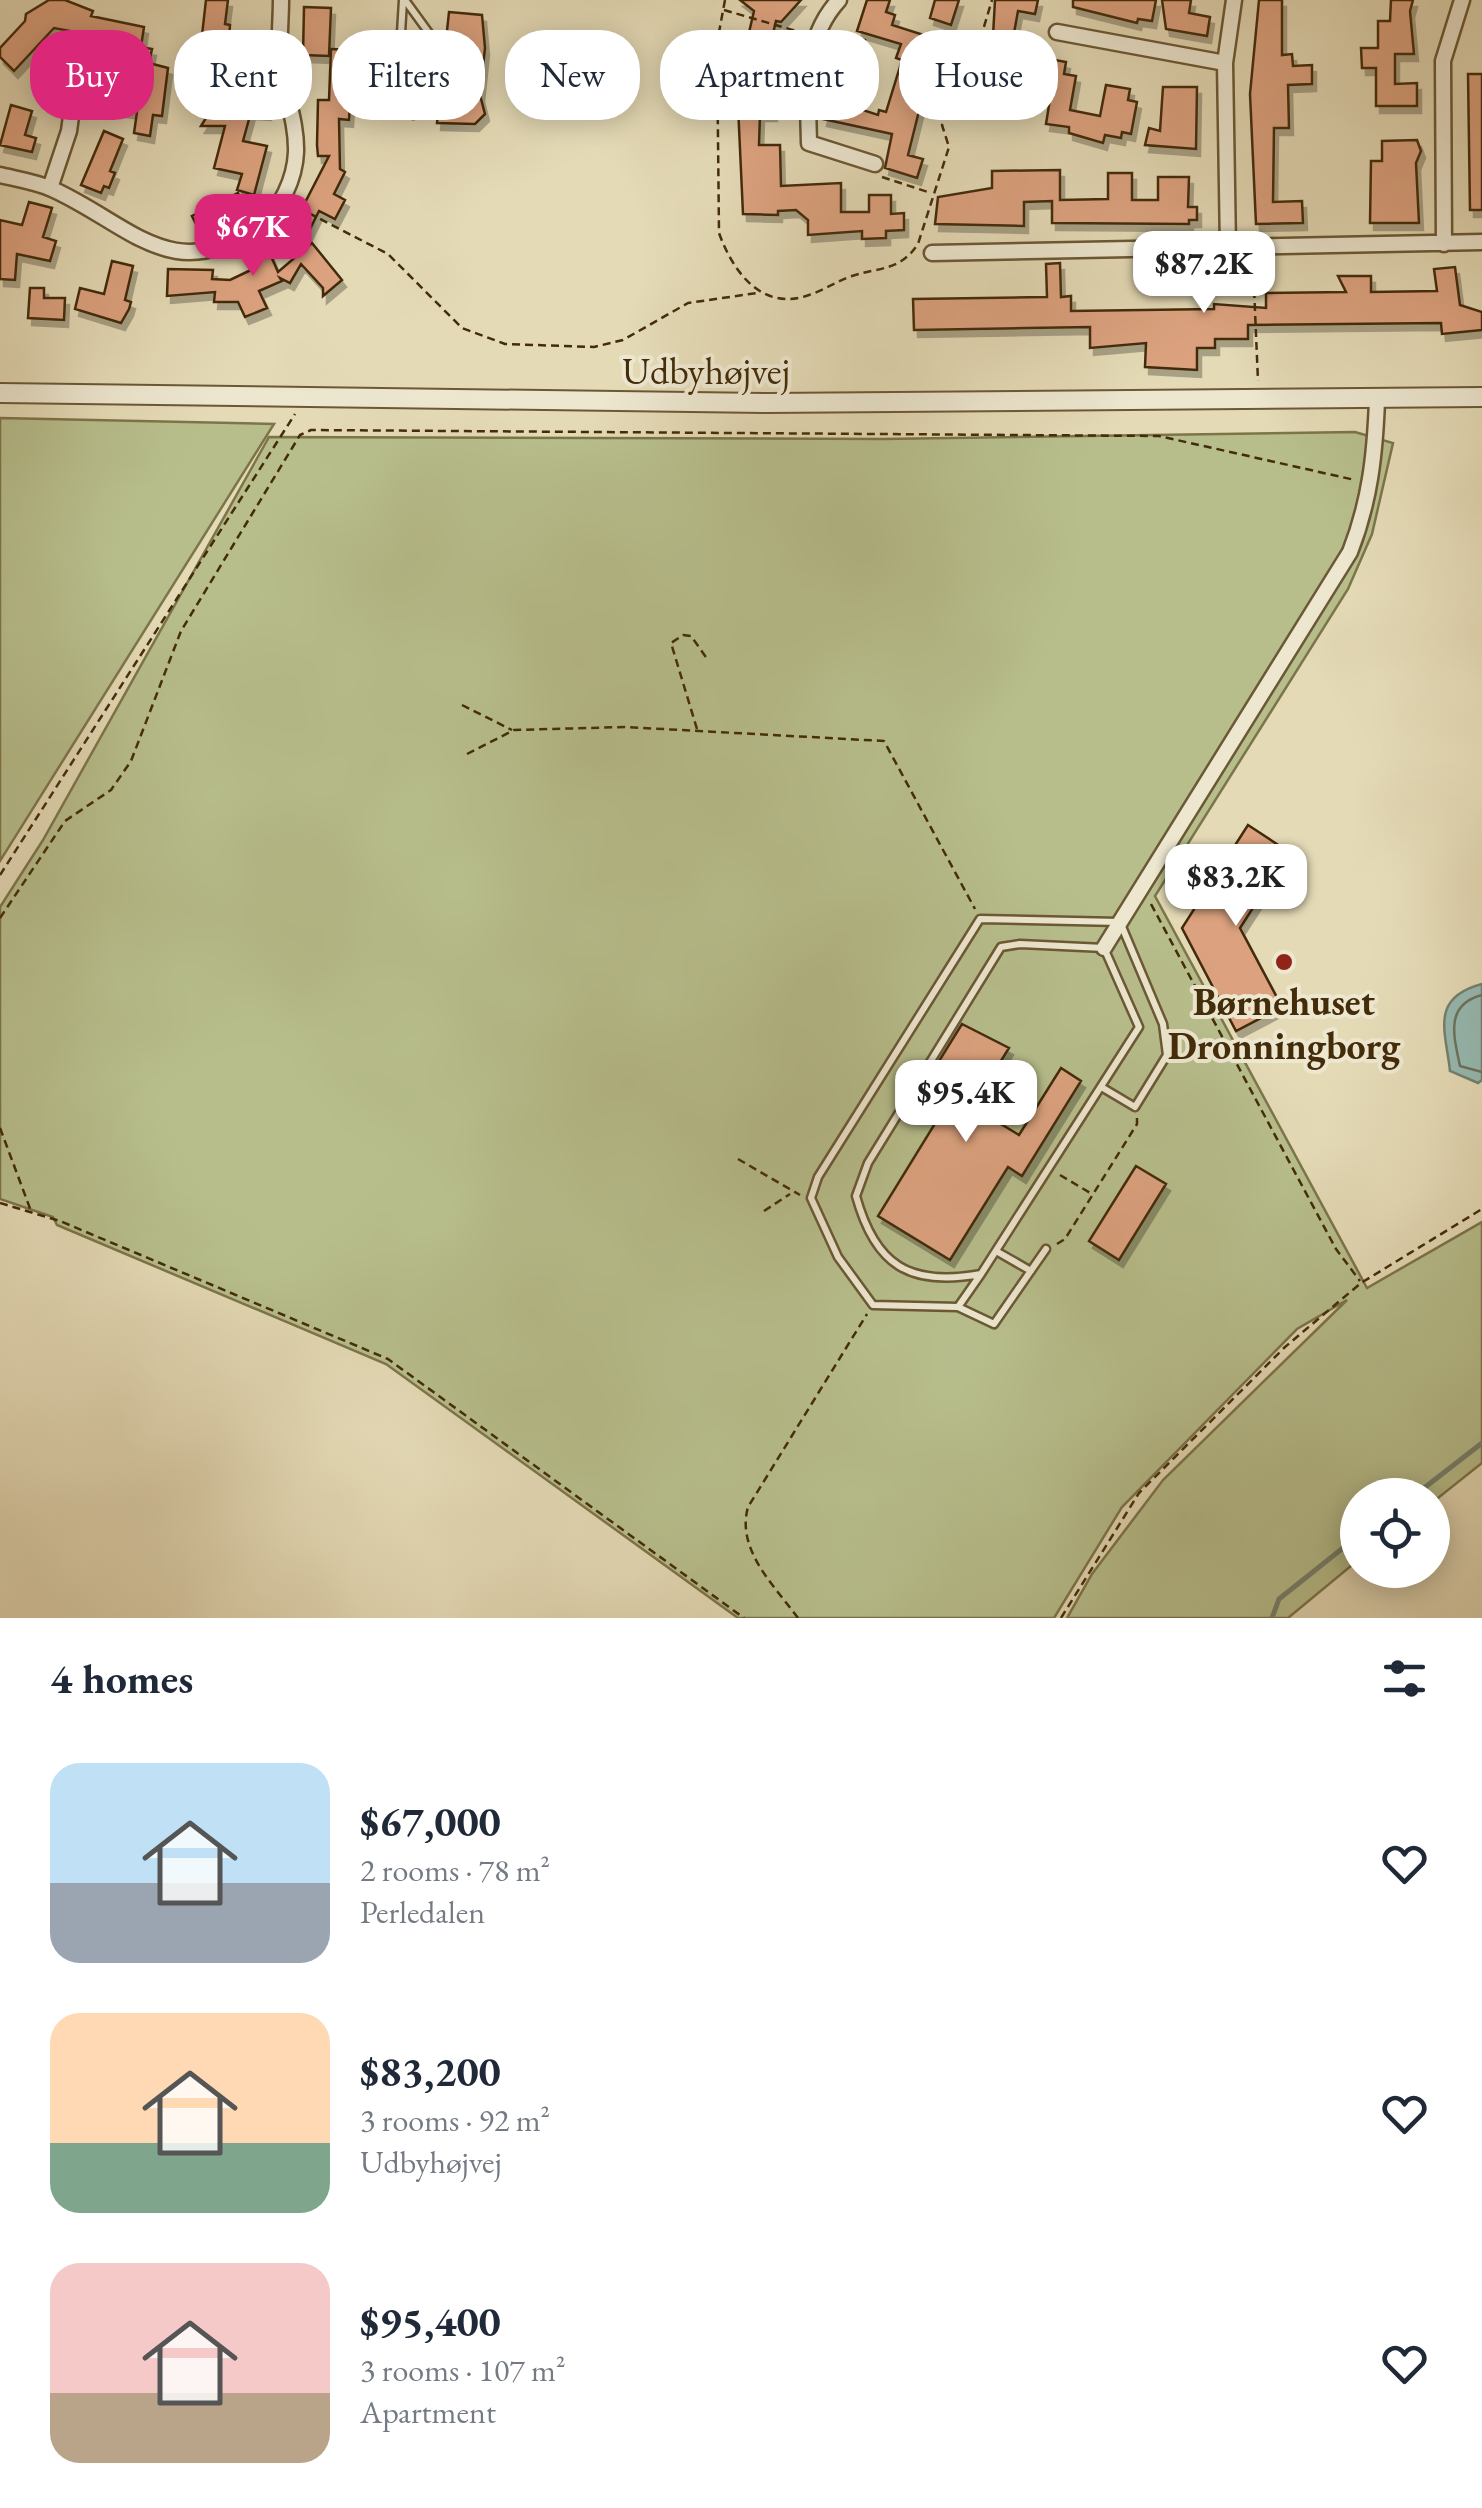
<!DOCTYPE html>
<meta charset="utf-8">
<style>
body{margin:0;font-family:"EB Garamond",serif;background:#f6f6f7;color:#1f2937;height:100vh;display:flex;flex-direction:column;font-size:38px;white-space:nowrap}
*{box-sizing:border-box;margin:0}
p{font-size:32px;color:#747a83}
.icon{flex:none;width:55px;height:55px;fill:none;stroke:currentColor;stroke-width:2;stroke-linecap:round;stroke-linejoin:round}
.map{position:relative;height:1618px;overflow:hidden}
.side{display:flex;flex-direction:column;background:#fff;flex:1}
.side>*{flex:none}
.banner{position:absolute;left:30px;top:30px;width:1422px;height:90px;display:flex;gap:20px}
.fabs{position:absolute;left:1340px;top:1478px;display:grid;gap:20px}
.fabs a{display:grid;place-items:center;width:110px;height:110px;border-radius:50%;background:#fff;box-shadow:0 5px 25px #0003;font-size:50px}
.price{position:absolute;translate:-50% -85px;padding:0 22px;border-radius:20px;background:#fff;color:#222;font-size:32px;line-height:65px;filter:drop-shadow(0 2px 5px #0008)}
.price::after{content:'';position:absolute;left:50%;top:60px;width:30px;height:22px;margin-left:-15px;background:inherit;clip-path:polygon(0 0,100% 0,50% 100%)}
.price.current{background:#db2777;color:#fff}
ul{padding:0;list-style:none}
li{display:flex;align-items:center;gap:30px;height:250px;padding:0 50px}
li span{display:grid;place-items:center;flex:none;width:280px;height:200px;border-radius:30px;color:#555}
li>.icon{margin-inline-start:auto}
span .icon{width:120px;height:120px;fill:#fffc;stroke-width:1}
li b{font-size:42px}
h2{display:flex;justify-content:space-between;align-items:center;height:120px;padding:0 50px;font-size:42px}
.chip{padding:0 35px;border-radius:40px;background:#fff;box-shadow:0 5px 25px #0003;font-size:35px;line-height:90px}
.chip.current{background:#db2777;color:#fff}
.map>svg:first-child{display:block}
</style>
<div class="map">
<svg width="1482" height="1618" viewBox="0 0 1482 1618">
<defs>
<filter id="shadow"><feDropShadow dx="4" dy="7" stdDeviation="0" flood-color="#0004"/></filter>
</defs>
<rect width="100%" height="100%" fill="#e4dab6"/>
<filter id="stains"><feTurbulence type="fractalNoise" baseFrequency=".002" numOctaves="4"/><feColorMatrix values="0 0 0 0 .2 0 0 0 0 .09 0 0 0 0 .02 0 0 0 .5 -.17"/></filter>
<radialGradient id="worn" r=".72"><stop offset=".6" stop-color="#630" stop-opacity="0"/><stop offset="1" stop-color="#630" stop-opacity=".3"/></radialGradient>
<path fill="#b7be8c" stroke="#7d754a" stroke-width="2.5" d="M0,418L274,424L0,861Z
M1355,432L1393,443L1372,534L1348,589L1155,896L1367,1288L1482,1222V1463L1433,1502L1432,1495H1358L1357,1561L1288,1618H1067L1092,1574L1163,1480L1347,1300L1297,1329L1122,1507L1054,1618H738L386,1364L57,1225L53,1217L0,1199V907L43,840L269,437L883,439Z"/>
<path fill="#96bab2" stroke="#75816e" stroke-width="2.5" d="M1482,984V1080L1478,1083L1450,1071C1446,1032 1429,998 1482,984Z"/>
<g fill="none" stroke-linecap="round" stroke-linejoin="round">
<path stroke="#6c735e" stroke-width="2.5" d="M1482,995C1444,1005 1454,1037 1460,1066L1482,1072"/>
<path stroke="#75816e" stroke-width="5" d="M1415,1495L1482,1443
M1272,1618L1279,1599L1358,1536"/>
</g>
<path fill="#dca27f" stroke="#432c09" stroke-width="2.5" filter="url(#shadow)" d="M49,0H65L93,11L91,16L144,27L141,47L152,49L149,63L168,68L162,116L153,115L150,136L134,133L137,112L113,109L120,40L54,28L14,71L0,57V48L25,21L26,14Z
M206,0H228L225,24L230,25L229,40H223V47L201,44Z
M740,0H801L781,22L776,21L768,55L778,58L772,81L773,114H760L759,145H780L781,186L841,183V212H869V195H891V214L904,213V230L886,231V238L862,239V231L808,235V220L796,210L778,211V215L743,214L737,84L754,11Z
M867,0H890L886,12L895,15L892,25L930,37L927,44L948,51L941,73L922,67L913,97L922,99L908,155L923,159L917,178L885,168L892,134L823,119L843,33L865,40L850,106L878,115L879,110L886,112L902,60L896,58L901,44L857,31Z
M935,0H959L951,25L930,18Z
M995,0H1038L1035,14L1018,11L1010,55L1016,57L1010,74L1017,76L1009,102L981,94L999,37L993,36Z
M1073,0H1156L1152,21L1138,19L1137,23L1073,7Z
M1162,0H1191L1189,13L1210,17L1207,36L1166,29Z
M1259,0H1282V55L1292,54L1293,66L1312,65V84L1288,85L1289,128H1274L1273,202L1302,201L1303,223L1256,224L1250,94Z
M1391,0H1413L1410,11L1414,54H1395V84L1417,83V106H1376V68H1362L1361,48H1378V21H1390Z
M304,7L331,8L329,56L303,55Z
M449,12L482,15L485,48L480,95L485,114L475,124L437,123Z
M331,49L353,50L349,120L339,119L340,169L345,172L334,194L345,200L335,219L319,211L304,241L285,231L293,216L297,218L329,156H318L317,145L318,100H329Z
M1044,58L1066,62L1064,74L1076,76L1070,110L1100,116L1106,85L1130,89L1128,100L1137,102L1131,134L1122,132L1121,138L1105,135L1103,143L1069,133V127L1046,124L1054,74L1042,72Z
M213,74L239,75L238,91L268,93L267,113L251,112L243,141L267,146L254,195L237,190L242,174L214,168L225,126H201L211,110Z
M1468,74H1482V210H1470Z
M1163,87H1197L1196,149L1145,145L1149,128L1160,131Z
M11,105L32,111L25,135L36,138L32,152L0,145Z
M104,131L123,139L110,171L115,173L109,188L104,186L101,193L81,185Z
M1417,140L1421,151L1416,163L1419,223H1370L1371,161H1382V141Z
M1060,170V200L1108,199V173H1132V200H1158V177H1189L1188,207H1197V220H1189V224L1052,223V201L1024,202V226L935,224L938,197L992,188V171Z
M238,193L248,213L202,236L192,216Z
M29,202L52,208L43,237L56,241L50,261L17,254L15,280L0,279V220L22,225Z
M312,243L342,280L323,296V288L301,264L290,283L280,278L282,281L259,291L267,308L245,317L238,302H214L215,292L167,296L168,269L213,270L212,279L230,280L253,269L248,256L267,247L278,272Z
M112,261L133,266L125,300L131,302L129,309L121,323L75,309L80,288L104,294Z
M1060,263L1061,297L1071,296V311L1214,309V304L1266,308V293L1346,292L1338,276H1371V292L1437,291L1434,269L1455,267L1460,305L1482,312V330L1442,334L1441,323L1248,325V339H1215V348H1197V370L1145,367L1146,343L1090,348V327L914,330L913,299L1047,297L1046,264Z
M30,288H44V298H65L64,320L28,318Z
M1248,825L1289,852L1240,928L1282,1007L1236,1031L1182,928Z
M962,1024L1009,1048L989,1080L994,1084L978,1110L1019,1135L1061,1068L1081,1081L1022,1176L1008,1167L950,1260L878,1216L936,1122L916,1110L931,1085L926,1082Z
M1136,1166L1166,1184L1119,1260L1089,1241Z"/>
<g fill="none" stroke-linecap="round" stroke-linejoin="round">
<g stroke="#6b5834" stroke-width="11">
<path id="service" d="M403,0L397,99L402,109L413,115L425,103L429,33L405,0
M1020,944L1104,948L1139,1027L981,1274C909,1287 875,1265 856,1196L868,1163L1001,947Z
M996,1251L1031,1271
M981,1274L958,1307L873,1305L838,1257L811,1198L818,1177L980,919L1120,922L1163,1024L1167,1055L1135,1107L1103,1088
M958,1307L994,1324L1046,1249"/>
</g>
<g stroke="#6b5834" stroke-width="19">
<path id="minor" d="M839,0C802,40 808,92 809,143L875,164
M1057,32L1225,63
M0,175C17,179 36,182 52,189C130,224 172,288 259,226C281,210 295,178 296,152C297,119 282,87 280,54C279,36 281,18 281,0
M50,188L69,131L77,72
M1444,244L1443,61L1462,0
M1228,248L1225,63L1234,0
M932,253L1482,242
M1104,948L1350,552C1370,501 1375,454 1377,400"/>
</g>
<g stroke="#6b5834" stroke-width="22">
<path id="tertiary" d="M0,393L769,403L1482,397"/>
</g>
<path stroke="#432c09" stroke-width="2.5" stroke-dasharray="8 5" stroke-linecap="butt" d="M725,0L717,43L719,233C733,272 762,312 809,295C824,290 837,281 852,276C880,267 900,271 918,244L949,147L942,125L968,40L983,30L992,0
M724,10L803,33
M882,177L931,193
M297,207L388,254L462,328L505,344L594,347L623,340L688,303L757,293
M292,256L311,239
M1253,264L1258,381
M462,705L512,730
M697,729L671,643L683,635L691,636L708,660
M467,754L514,730L625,727L884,741L975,909
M0,875L295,414
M1151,904L1336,1249L1360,1281
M0,918L65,821L111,790L131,761L181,631L300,435L311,430L1159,436L1355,480
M0,1128L31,1211
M738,1159L800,1195
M1060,1175L1092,1194
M0,1203L60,1221L388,1359L744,1618
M764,1211L790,1194
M1057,1244L1065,1239L1137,1124V1118
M798,1618C774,1585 736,1550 748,1507L867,1314
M1061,1618L1139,1493L1285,1347L1361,1283L1482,1209"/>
<use href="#service" stroke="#ede7d0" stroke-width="6"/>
<use href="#minor" stroke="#ede7d0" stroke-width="14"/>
<use href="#tertiary" stroke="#ede7d0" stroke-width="18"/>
</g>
<circle fill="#8f2418" stroke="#ede7d0" stroke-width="4" cx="1284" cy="962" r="10"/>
<g text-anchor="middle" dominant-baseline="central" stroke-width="8" stroke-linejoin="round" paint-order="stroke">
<g font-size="38" fill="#432c09" stroke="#ede7d0">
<text x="706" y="370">Udbyhøjvej</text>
</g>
<g font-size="38" font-weight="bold" fill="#432c09" stroke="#ede7d0">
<text x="1284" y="1001">Børnehuset<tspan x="1284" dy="44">Dronningborg</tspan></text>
</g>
</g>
<rect width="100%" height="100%" filter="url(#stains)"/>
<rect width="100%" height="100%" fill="url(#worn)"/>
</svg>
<div class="fabs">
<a><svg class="icon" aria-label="locate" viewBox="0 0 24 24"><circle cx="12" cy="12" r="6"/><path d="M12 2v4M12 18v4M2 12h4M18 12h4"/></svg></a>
</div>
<b class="price current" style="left:253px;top:279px">$67K</b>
<b class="price" style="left:1204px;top:316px">$87.2K</b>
<b class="price" style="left:1236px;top:929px">$83.2K</b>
<b class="price" style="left:966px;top:1145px">$95.4K</b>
<div class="banner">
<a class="chip current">Buy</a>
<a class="chip">Rent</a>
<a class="chip">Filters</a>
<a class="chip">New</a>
<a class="chip">Apartment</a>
<a class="chip">House</a>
</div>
</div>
<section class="side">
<h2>4 homes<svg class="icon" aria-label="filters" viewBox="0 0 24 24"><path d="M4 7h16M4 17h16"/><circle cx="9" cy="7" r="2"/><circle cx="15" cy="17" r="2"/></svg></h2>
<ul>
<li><span style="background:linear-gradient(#bfe0f5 60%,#9aa5b1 0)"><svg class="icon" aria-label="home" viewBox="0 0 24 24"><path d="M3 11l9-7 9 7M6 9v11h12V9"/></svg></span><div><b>$67,000</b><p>2 rooms · 78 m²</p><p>Perledalen</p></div><svg class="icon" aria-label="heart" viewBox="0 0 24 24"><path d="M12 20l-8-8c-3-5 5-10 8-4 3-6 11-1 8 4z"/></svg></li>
<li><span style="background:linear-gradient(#ffd9b3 65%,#7fa58c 0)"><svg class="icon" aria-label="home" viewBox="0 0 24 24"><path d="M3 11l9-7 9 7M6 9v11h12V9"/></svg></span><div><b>$83,200</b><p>3 rooms · 92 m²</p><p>Udbyhøjvej</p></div><svg class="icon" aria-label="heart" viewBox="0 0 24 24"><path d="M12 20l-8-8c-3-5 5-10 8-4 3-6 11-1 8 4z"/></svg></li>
<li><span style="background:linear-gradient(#f6c9c9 65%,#b9a48a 0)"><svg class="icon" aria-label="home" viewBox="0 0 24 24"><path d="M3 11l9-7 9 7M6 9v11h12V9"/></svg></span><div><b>$95,400</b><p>3 rooms · 107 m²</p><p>Apartment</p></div><svg class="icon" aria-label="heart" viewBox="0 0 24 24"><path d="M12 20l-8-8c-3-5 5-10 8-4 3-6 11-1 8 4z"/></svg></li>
</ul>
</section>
